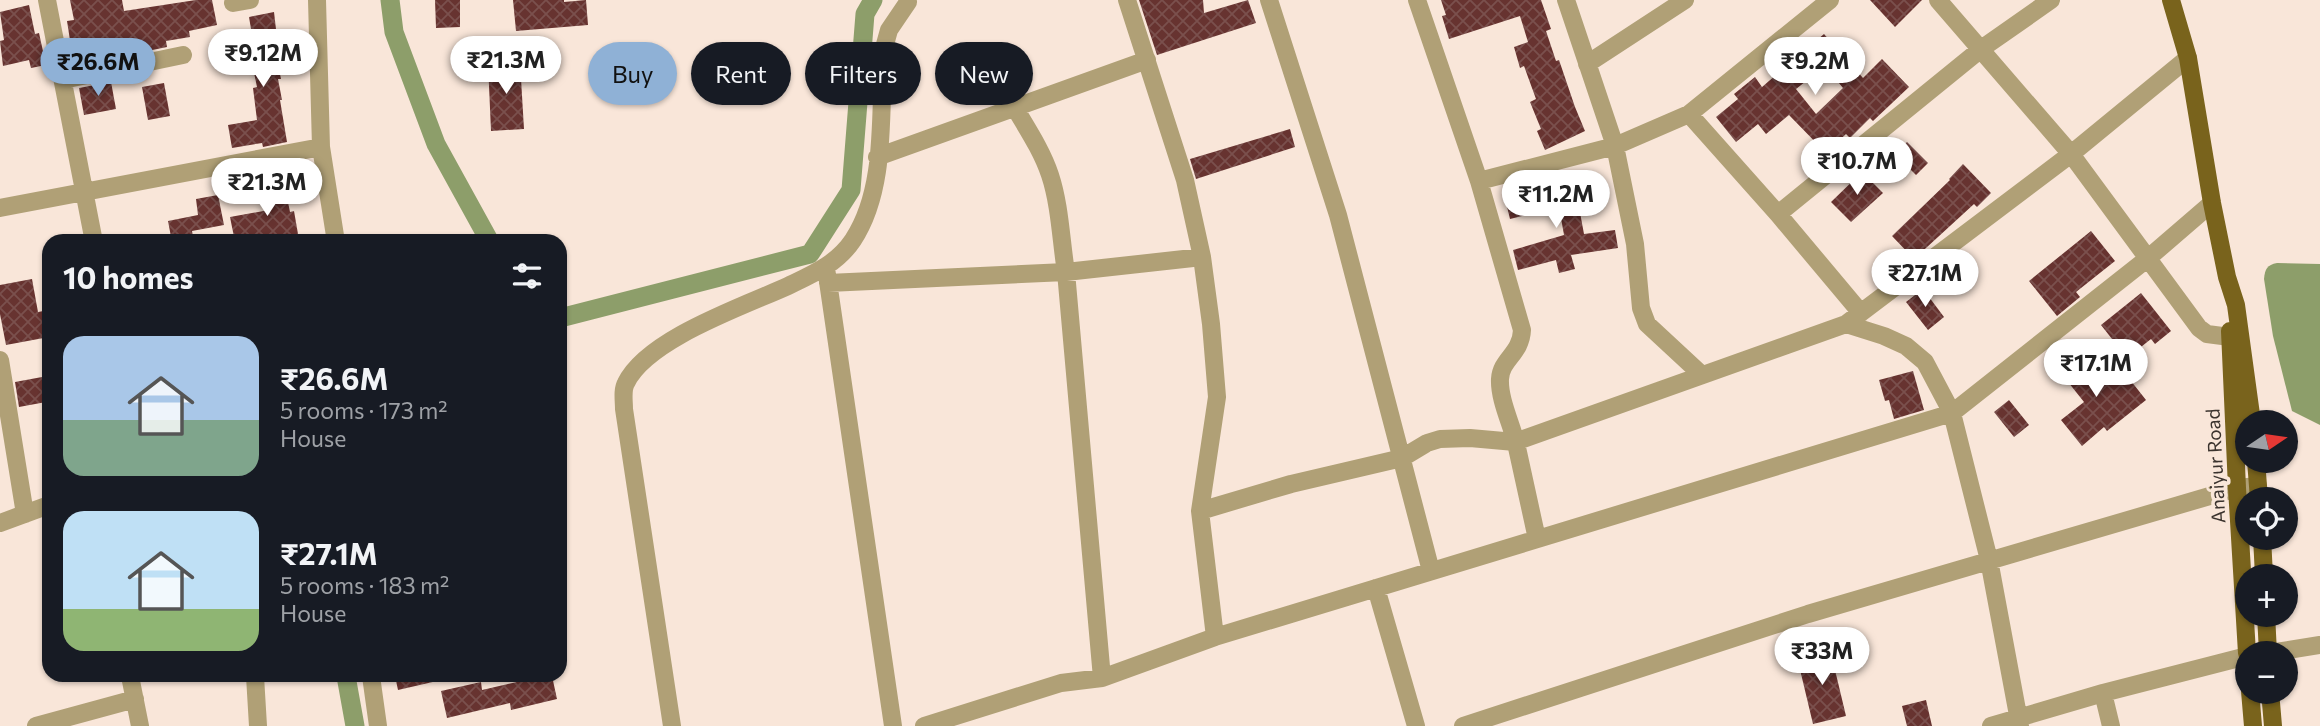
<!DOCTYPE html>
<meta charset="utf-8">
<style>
body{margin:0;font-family:Commissioner,sans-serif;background:#20242c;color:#f1f3f6;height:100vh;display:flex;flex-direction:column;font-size:26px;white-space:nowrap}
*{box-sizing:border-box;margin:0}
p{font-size:23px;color:#9ea1a6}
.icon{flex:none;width:38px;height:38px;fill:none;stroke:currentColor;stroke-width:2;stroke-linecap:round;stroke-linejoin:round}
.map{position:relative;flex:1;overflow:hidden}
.drawer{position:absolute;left:42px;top:234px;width:525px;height:448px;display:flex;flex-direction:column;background:#171b24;border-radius:21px;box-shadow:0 2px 5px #0004}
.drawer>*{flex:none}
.hud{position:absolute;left:588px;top:42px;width:665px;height:63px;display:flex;gap:14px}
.needle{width:46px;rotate:77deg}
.tools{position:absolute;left:2235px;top:410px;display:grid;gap:14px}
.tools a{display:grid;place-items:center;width:63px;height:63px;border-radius:50%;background:#171b24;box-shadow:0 2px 5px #0004;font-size:35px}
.price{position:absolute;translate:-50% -60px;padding:0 16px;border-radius:24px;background:#fff;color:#222;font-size:23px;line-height:46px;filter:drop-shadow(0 2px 4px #0008)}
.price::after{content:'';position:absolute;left:50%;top:42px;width:21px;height:16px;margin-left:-10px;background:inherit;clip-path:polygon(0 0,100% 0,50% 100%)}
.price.current{background:#8fb1d6;color:#111}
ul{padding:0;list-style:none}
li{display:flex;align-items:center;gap:21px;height:175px;padding:0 21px}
li span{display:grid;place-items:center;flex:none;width:196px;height:140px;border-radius:21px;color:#555}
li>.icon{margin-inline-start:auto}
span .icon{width:84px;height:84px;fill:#fffc;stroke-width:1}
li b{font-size:30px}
h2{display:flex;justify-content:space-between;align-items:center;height:84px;padding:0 21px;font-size:30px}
.chip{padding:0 24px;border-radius:32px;background:#171b24;box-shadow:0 2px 5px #0004;font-size:24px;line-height:63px}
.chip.current{background:#8fb1d6;color:#111}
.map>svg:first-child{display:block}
</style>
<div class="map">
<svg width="2320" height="726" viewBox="0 0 2320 726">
<defs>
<pattern id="building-cross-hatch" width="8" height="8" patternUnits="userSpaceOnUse" patternTransform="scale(1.75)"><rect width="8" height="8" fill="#673330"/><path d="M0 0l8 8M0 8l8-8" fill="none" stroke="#7a504d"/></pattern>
</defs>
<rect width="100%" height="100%" fill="#f9e6d9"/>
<path fill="#8d9e6a" d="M2277,263L2320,264V425L2292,411L2273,336L2264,279C2265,269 2267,265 2277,263Z"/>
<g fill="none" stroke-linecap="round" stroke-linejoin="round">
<path stroke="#8d9e6a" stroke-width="19" d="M390,0L394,32L436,144L490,242
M560,318L810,254L851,190L865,14L873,0
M346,676L355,726"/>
</g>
<path fill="url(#building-cross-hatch)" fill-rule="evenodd" d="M70,0H122L124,11L196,0H212L217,25L189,31L190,37L166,41L167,47L74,66L67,21L74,20Z
M435,0H460V27L436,28Z
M513,0H564V2L586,0L588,25L516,31Z
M1139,0H1203L1204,13L1248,0L1256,23L1157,55Z
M1441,0H1541L1551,29L1546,31L1556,61L1559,60L1575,107L1585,131L1545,150L1537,131L1541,129L1530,102L1536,99L1524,66L1520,68L1514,47L1528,42L1520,16L1449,39L1442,16L1446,15Z
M1870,0H1922L1895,27Z
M29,5L35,34L39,33L46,65L31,68L29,60L3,66L0,41L4,40L0,12Z
M274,12L279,55H276L281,79H278L282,100H280L287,142L263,147L262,143L232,148L228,125L257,120L253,88L257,87L252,63L255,62L251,41H253L249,17Z
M1824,34L1863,78L1882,59L1909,87L1873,121L1870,118L1850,138L1846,134L1826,153L1789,115L1766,134L1758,124L1736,142L1716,117L1738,99L1734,94L1755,77L1762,87ZM1825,66L1843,88L1816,114L1796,89Z
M520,62L524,129L491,131L488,63Z
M111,82L116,109L84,115L79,88Z
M164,83L170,116L148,120L142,87Z
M1290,129L1295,147L1196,179L1190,159Z
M1907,142L1928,163L1916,175L1895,154Z
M1963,164L1991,193L1977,207L1974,204L1914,259L1892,236L1950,180L1949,179Z
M1862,172L1883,193L1851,222L1831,202Z
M284,182L290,212L294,211L298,234L274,238L273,235L235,242L230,217L269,210L265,185Z
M1545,185L1548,196L1576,191L1584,234L1615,230L1618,248L1571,255L1575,269L1559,273L1556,260L1518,270L1513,250L1564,235L1559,207L1510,219L1504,194Z
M218,195L224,225L192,231L194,242H172L168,221L198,215L196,199Z
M2091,231L2115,261L2076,292L2080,297L2057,316L2029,281Z
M32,279L38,312L49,310V337L6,345L0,314V285Z
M1923,289L1944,317L1928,330L1906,302Z
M2141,293L2171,331L2155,344L2151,339L2127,358L2101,325Z
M2063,347L2095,387L2120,367L2146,400L2107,431L2104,427L2082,446L2061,420L2084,402L2049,358Z
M1913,371L1924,410L1894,419L1889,400L1885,401L1879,380Z
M42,377L46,402L19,407L15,382Z
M2009,400L2029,425L2014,437L1994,412Z
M1830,649L1846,716L1813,724L1797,657Z
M395,676H437V681L398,690Z
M543,676H552L557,699L511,710L510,703L447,718L441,691L481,682L482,690Z
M1926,700L1932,726H1907L1902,706Z"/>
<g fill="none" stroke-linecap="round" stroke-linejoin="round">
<path stroke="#b0a076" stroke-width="18" d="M47,0L94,242
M317,0L321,147L336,242
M1127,0L1185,180L1202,257L1211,324L1217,397L1200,511L1215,637
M1269,0L1338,215L1431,571
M1417,0L1479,181L1522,330C1521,354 1501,359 1500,379C1499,399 1511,423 1516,443C1523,475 1530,507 1537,539
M1566,0L1615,146L1635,244L1641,308L1647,324L1702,375
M1938,0L2071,154L2199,328L2207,334L2230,337
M233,3L250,0
M1587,64L1685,0
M63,80L183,55
M1015,108C1028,130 1042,151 1050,175C1060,205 1061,241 1066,272L1102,678
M1689,114L1778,214L1861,313
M877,157L1147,60
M1479,181L1615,146L1689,114L1830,0
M0,208L321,147
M1778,214L1981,49L2051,0
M826,268L893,726
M828,283L1066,272L1202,257
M1846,324L1884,336L1906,346L1925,362L1952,413L1989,560L2020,726
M0,360L25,514
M1200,511L1291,484L1402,458L1427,443L1440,439L1470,438L1515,442L1846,324L2071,154L2188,58
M0,523L49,505
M1376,588L1416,726
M2270,653L2320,645
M130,676L140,726
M255,676L258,726
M371,676L378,726
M2103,693L2111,726
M36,726L135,699
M672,726L624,409C624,401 622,390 626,383C647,339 744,306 788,286C813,274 837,264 853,240C888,187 879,109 884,48L889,30L908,2
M924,726L1061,683L1102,678L1215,637L1952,413L2147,259L2212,203
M1463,726L1808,614L2237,488L2258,486
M1991,726L2103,693L2247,656"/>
<path stroke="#79631c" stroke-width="18" d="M2171,0L2188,58L2212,203L2227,277L2236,305L2252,422
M2230,331L2237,488L2247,653
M2256,460L2259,499
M2262,537L2264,576
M2266,614L2268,653
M2250,691L2253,726
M2270,691L2273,726"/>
</g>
<g text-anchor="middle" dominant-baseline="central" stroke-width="7" stroke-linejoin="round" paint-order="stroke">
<g font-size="19" fill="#3b332e" stroke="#f9e6d9">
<text transform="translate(2215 466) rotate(-93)">Anaiyur Road</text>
</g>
</g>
</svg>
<div class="tools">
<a><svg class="needle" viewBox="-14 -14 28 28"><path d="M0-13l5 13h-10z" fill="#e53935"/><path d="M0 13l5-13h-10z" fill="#9ea1a6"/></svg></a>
<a><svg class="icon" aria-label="locate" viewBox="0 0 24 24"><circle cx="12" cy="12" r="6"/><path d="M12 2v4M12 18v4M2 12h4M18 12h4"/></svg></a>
<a>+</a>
<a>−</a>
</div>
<b class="price" style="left:263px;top:89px">₹9.12M</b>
<b class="price" style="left:506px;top:96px">₹21.3M</b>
<b class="price" style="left:1815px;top:97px">₹9.2M</b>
<b class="price current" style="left:98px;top:98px">₹26.6M</b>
<b class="price" style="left:1857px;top:197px">₹10.7M</b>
<b class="price" style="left:267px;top:218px">₹21.3M</b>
<b class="price" style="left:1556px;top:230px">₹11.2M</b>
<b class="price" style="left:1925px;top:309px">₹27.1M</b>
<b class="price" style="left:2096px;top:399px">₹17.1M</b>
<b class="price" style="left:1822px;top:687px">₹33M</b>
<div class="hud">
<a class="chip current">Buy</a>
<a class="chip">Rent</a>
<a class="chip">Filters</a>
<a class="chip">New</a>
</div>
<section class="drawer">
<h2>10 homes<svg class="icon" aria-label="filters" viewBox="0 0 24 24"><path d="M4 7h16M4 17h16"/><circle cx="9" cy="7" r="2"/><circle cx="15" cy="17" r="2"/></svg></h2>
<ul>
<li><span style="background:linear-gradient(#a9c7e8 60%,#7fa58c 0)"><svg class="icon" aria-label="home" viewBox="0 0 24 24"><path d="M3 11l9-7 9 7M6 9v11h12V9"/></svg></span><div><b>₹26.6M</b><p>5 rooms · 173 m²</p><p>House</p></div></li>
<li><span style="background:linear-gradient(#bfe0f5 70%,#8fb573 0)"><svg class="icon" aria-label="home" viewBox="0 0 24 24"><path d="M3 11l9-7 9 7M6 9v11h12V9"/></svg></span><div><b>₹27.1M</b><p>5 rooms · 183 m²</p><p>House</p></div></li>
</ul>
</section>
</div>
